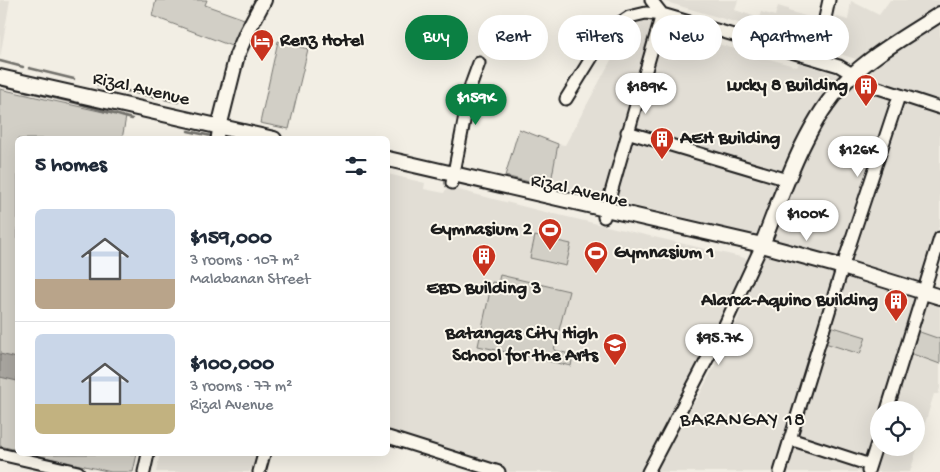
<!DOCTYPE html>
<meta charset="utf-8">
<style>
body{margin:0;font-family:"Gochi Hand",sans-serif;background:#f2f2f3;color:#1f2937;height:100vh;display:flex;flex-direction:column;font-size:19px;white-space:nowrap}
*{box-sizing:border-box;margin:0}
p{font-size:16px;color:#747a83}
.icon{flex:none;width:28px;height:28px;fill:none;stroke:currentColor;stroke-width:2;stroke-linecap:round;stroke-linejoin:round}
.map{position:relative;flex:1;overflow:hidden}
.side{position:absolute;left:15px;top:136px;width:375px;height:320px;display:flex;flex-direction:column;background:#fff;border-radius:8px;box-shadow:0 5px 20px #0002}
.side>*{flex:none}
.guide{position:absolute;left:405px;top:15px;width:460px;height:45px;display:flex;gap:10px}
.tools{position:absolute;left:870px;top:401px;display:grid;gap:10px}
.tools a{display:grid;place-items:center;width:55px;height:55px;border-radius:50%;background:#fff;box-shadow:0 5px 20px #0002;font-size:25px}
.price{position:absolute;translate:-50% -42px;padding:0 11px;border-radius:18px;background:#fff;color:#222;font-size:16px;line-height:32px;filter:drop-shadow(0 1px 2px #0008)}
.price::after{content:'';position:absolute;left:50%;top:30px;width:15px;height:11px;margin-left:-8px;background:inherit;clip-path:polygon(0 0,100% 0,50% 100%)}
.price.current{background:#0b8043;color:#fff}
ul{padding:0;list-style:none}
li{display:flex;align-items:center;gap:15px;height:125px;padding:0 20px}
li+li{border-top:1px solid #e0e1e3}
li span{display:grid;place-items:center;flex:none;width:140px;height:100px;border-radius:8px;color:#555}
li>.icon{margin-inline-start:auto}
span .icon{width:60px;height:60px;fill:#fffc;stroke-width:1}
li b{font-size:21px}
h2{display:flex;justify-content:space-between;align-items:center;height:60px;padding:0 20px;font-size:21px}
.pill{padding:0 18px;border-radius:22px;background:#fff;box-shadow:0 5px 20px #0002;font-size:18px;line-height:45px}
.pill.current{background:#0b8043;color:#fff}
.map>svg:first-child{display:block}
</style>
<div class="map">
<svg width="940" height="472" viewBox="0 0 940 472">
<rect width="100%" height="100%" fill="#f2eee4"/>
<filter id="ink" filterUnits="userSpaceOnUse"><feTurbulence type="fractalNoise" baseFrequency=".02" numOctaves="2"/><feDisplacementMap in="SourceGraphic" scale="10" xChannelSelector="R" yChannelSelector="G"/><feConvolveMatrix kernelMatrix="1 2 1 2 8 2 1 2 1" color-interpolation-filters="sRGB"/></filter>
<g filter="url(#ink)">
<path fill="#e2ded5" d="M0,0H10L0,58Z
M659,0H738L735,10L759,18L761,12L775,16L778,6L788,9V11L822,21L817,46Z
M890,0H940V8L862,61L821,48L830,15L848,20L851,1L879,15Z
M636,14L654,19L602,199L550,187L558,144L565,145Z
M940,21V103L861,77V74L882,59Z
M663,28L797,67L799,63L842,76L784,173L634,129Z
M851,83L893,100L841,260L769,241L816,132L837,100Z
M900,103L940,114V223L922,287L851,261Z
M631,138L782,181L760,236L615,201Z
M388,174L425,183L424,189L444,193L447,187L537,210L745,258L748,260L709,344L640,472H509L388,434Z
M762,254L838,275L775,472H652L683,417L699,396L738,319Z
M846,275L919,298L882,410H879V420L867,460L793,439Z
M927,300L940,303V388L938,394H934L910,472H873L881,448H916V410H892Z
M793,443L864,466L862,472H784Z
M160,454H259L257,461L249,472H156Z"/>
<path fill="#d2cfc6" stroke="#777671" d="M156,0H207L205,5L247,20L234,47L152,16Z
M278,41L308,49L289,129L260,123Z
M0,89L126,117L122,139H18L17,450L0,446Z
M519,129L558,144L550,187L505,176Z
M535,236L571,244L566,266L530,258Z
M500,275L569,291L554,350L573,355L571,366L478,346L492,282L498,283Z
M830,326L866,337L860,354L825,343Z
M917,331L940,339V364L910,353Z
M32,454H137L133,472H111Z"/>
<path fill="#a9a6a0" stroke="#716f6b" d="M0,354L17,358V381L0,377Z"/>
<g fill="none" stroke-linecap="round" stroke-linejoin="round">
<path stroke="#716f6b" stroke-width="2.5" d="M0,61L23,67
M29,68L74,79
M0,85L76,103L132,119
M98,85L155,97
M165,99L178,102
M188,131L211,136"/>
<g stroke="#1c1c1c" stroke-width="15">
<path id="minor" d="M651,0L662,14
M662,14L839,66L854,75L863,83L940,108
M816,59L829,0
M566,99L608,31L629,17L646,13L661,15
M627,132L788,180
M217,139L219,127
M452,183L471,85L479,63
M604,217L662,14
M887,410L940,238
M388,437L499,472
M790,439L870,465
M0,454L78,472
M868,471L879,437
M144,472L148,454
M259,472L264,454
M648,472L723,329L762,245
M780,472L846,256L899,96"/>
</g>
<g stroke="#1c1c1c" stroke-width="18">
<path id="major" d="M0,77L274,139
M219,127L237,55L247,32L264,0
M388,159L762,245L836,265L940,297
M762,245C783,192 804,125 844,83C871,55 908,35 940,14"/>
</g>
<use href="#minor" stroke="#fbf7ec" stroke-width="11"/>
<use href="#major" stroke="#fbf7ec" stroke-width="14"/>
</g>
</g>
<defs>
<g id="hotel-pin" transform="scale(1.25)"><path d="M0 17L-7.5 6A9.5 9.5 0 1 1 7.5 6Z" fill="#c8321e" stroke="#fbf7ec"/><path d="M-6-4.5h1.5V1H6V5H4.5V3h-9V5H-6ZM-4 0a1.8 1.8 0 1 1 3.6 0ZM.5 0V-2.5h3Q6-2.5 6 0Z" fill="#fff"/></g>
<g id="building-pin" transform="scale(1.25)"><path d="M0 17L-7.5 6A9.5 9.5 0 1 1 7.5 6Z" fill="#c8321e" stroke="#fbf7ec"/><path d="M-4-6H4V6H1V3H-1V6H-4ZM-2.5-4.3h1.7v1.8h-1.7ZM.8-4.3h1.7v1.8H.8ZM-2.5-1h1.7V.8h-1.7ZM.8-1h1.7V.8H.8Z" fill="#fff"/></g>
<g id="stadium-pin" transform="scale(1.25)"><path d="M0 17L-7.5 6A9.5 9.5 0 1 1 7.5 6Z" fill="#c8321e" stroke="#fbf7ec"/><path d="M0-5a6.5 5 0 1 0 0 10a6.5 5 0 1 0 0-10ZM-3.5-1.8h7v3.6h-7Z" fill="#fff"/></g>
<g id="school-pin" transform="scale(1.25)"><path d="M0 17L-7.5 6A9.5 9.5 0 1 1 7.5 6Z" fill="#c8321e" stroke="#fbf7ec"/><path d="M0-5L7-2L0 1L-7-2ZM-4 1L0 2.5L4 1V4Q0 6-4 4Z" fill="#fff"/></g>
</defs>
<g fill-rule="evenodd">
<use href="#hotel-pin" x="262" y="41"/>
<use href="#building-pin" x="866" y="86"/>
<use href="#building-pin" x="662" y="139"/>
<use href="#stadium-pin" x="550" y="230"/>
<use href="#stadium-pin" x="596" y="253"/>
<use href="#building-pin" x="484" y="256"/>
<use href="#building-pin" x="896" y="301"/>
<use href="#school-pin" x="615" y="345"/>
</g>
<g text-anchor="middle" dominant-baseline="central" stroke-width="4" stroke-linejoin="round" paint-order="stroke">
<g font-size="19" font-weight="bold" fill="#1c1c1c" stroke="#fbf7ec" text-anchor="end">
<text x="280" y="41" text-anchor="start">Renz Hotel</text>
<text x="848" y="86">Lucky 8 Building</text>
<text x="680" y="139" text-anchor="start">AEH Building</text>
<text x="532" y="230">Gymnasium 2</text>
<text x="614" y="253" text-anchor="start">Gymnasium 1</text>
<text x="484" y="289" text-anchor="middle">EBD Building 3</text>
<text x="878" y="301">Alarca-Aquino Building</text>
<text x="598" y="334">Batangas City High<tspan x="598" dy="22">School for the Arts</tspan></text>
</g>
<g font-size="19" fill="#1c1c1c" stroke="#fbf7ec">
<text transform="translate(141 90) rotate(13)">Rizal Avenue</text>
<text transform="translate(579 192) rotate(13)">Rizal Avenue</text>
</g>
<g font-size="20" letter-spacing="1" fill="#1c1c1c" stroke="#fbf7ec">
<text x="743" y="421">BARANGAY 18</text>
</g>
</g>
</svg>
<div class="tools">
<a><svg class="icon" aria-label="locate" viewBox="0 0 24 24"><circle cx="12" cy="12" r="6"/><path d="M12 2v4M12 18v4M2 12h4M18 12h4"/></svg></a>
</div>
<b class="price" style="left:646px;top:115px">$189K</b>
<b class="price current" style="left:476px;top:126px">$159K</b>
<b class="price" style="left:858px;top:178px">$126K</b>
<b class="price" style="left:807px;top:242px">$100K</b>
<b class="price" style="left:719px;top:366px">$95.7K</b>
<div class="guide">
<a class="pill current">Buy</a>
<a class="pill">Rent</a>
<a class="pill">Filters</a>
<a class="pill">New</a>
<a class="pill">Apartment</a>
</div>
<section class="side">
<h2>5 homes<svg class="icon" aria-label="filters" viewBox="0 0 24 24"><path d="M4 7h16M4 17h16"/><circle cx="9" cy="7" r="2"/><circle cx="15" cy="17" r="2"/></svg></h2>
<ul>
<li><span style="background:linear-gradient(#c9d6e8 70%,#b9a48a 0)"><svg class="icon" aria-label="home" viewBox="0 0 24 24"><path d="M3 11l9-7 9 7M6 9v11h12V9"/></svg></span><div><b>$159,000</b><p>3 rooms · 107 m²</p><p>Malabanan Street</p></div></li>
<li><span style="background:linear-gradient(#c9d6e8 70%,#c2b280 0)"><svg class="icon" aria-label="home" viewBox="0 0 24 24"><path d="M3 11l9-7 9 7M6 9v11h12V9"/></svg></span><div><b>$100,000</b><p>3 rooms · 77 m²</p><p>Rizal Avenue</p></div></li>
</ul>
</section>
</div>
